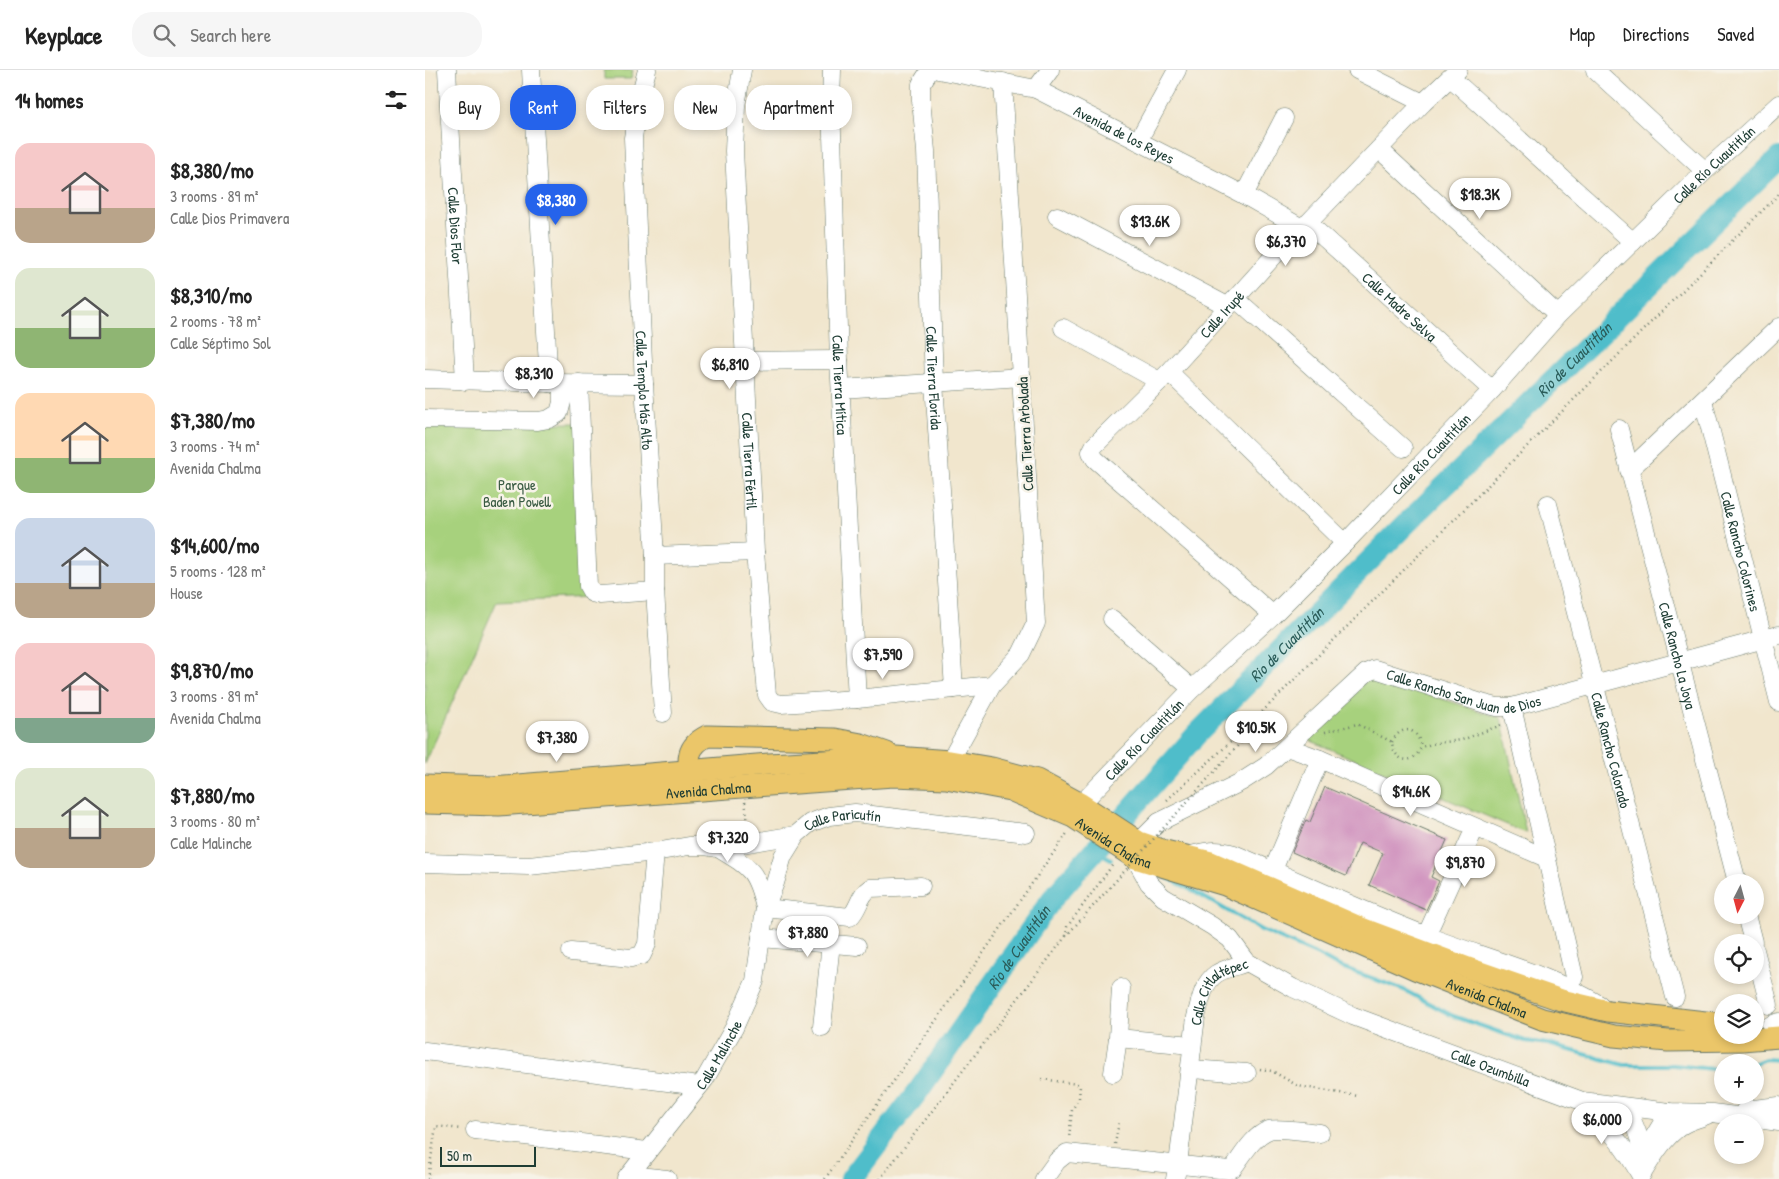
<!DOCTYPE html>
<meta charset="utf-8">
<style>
body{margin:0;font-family:"Patrick Hand",sans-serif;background:#f6f6f6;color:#222;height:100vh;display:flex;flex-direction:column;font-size:19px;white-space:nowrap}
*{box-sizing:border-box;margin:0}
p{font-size:16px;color:#767676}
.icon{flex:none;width:28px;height:28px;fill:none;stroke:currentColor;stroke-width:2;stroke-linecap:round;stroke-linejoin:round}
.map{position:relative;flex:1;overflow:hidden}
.sheet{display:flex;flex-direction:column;background:#fff;width:425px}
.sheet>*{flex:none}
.hud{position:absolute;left:15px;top:15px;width:475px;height:45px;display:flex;gap:10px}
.needle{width:32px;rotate:186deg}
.tools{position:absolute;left:1289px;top:804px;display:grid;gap:10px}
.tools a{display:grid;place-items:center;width:50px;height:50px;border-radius:50%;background:#fff;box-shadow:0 2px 8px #0003;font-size:25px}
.scale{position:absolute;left:15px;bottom:12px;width:96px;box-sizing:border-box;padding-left:5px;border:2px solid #1f3d34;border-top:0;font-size:14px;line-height:18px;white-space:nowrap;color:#1f3d34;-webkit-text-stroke:4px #f7f3e8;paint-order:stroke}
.price{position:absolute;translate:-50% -42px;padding:0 11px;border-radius:18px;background:#fff;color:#222;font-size:16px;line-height:32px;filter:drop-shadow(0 1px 2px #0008)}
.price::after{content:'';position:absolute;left:50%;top:30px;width:15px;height:11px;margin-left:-8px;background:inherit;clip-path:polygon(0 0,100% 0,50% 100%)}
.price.active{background:#2563eb;color:#fff}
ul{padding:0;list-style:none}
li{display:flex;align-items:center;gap:15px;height:125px;padding:0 15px}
li span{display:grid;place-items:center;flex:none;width:140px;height:100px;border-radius:15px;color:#555}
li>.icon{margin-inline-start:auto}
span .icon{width:60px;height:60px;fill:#fffc;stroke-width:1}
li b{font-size:21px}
h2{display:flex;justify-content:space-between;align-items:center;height:60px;padding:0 15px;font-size:21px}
.chip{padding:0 18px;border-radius:20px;background:#fff;box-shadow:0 2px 8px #0003;font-size:18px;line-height:45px}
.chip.active{background:#2563eb;color:#fff}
header{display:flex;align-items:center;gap:30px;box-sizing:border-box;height:70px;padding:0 25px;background:#fff;border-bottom:1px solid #e0e0e0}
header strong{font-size:24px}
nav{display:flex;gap:28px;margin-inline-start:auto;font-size:18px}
.search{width:350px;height:45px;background:#f6f6f6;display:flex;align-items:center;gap:12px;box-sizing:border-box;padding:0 18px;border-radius:20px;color:#767676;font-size:19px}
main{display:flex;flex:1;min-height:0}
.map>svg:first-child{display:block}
</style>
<header>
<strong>Keyplace</strong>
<div class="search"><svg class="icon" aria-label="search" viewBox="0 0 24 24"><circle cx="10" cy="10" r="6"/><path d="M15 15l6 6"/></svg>Search here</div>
<nav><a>Map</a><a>Directions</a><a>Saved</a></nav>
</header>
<main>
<section class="sheet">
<h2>14 homes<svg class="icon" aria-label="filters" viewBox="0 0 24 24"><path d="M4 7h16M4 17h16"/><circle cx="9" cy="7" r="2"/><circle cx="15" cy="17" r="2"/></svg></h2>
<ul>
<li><span style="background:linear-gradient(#f6c9c9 65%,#b9a48a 0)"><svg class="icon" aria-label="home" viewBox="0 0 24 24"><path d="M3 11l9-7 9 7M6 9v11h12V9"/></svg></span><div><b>$8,380/mo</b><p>3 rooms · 89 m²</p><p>Calle Dios Primavera</p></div></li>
<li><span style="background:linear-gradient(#dfe7d0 60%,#8fb573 0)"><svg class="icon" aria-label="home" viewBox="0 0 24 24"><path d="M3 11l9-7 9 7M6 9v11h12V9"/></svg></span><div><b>$8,310/mo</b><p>2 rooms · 78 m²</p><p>Calle Séptimo Sol</p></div></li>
<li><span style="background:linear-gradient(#ffd9b3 65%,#8fb573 0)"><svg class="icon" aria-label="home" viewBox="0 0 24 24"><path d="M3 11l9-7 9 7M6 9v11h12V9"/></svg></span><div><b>$7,380/mo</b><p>3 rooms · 74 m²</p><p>Avenida Chalma</p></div></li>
<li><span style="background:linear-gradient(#c9d6e8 65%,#b9a48a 0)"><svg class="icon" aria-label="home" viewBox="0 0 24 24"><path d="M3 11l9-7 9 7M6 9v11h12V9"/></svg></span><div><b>$14,600/mo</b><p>5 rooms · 128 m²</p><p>House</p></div></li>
<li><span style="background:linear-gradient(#f6c9c9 75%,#7fa58c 0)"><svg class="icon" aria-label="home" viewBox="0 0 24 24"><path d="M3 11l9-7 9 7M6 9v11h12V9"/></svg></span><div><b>$9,870/mo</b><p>3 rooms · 89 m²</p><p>Avenida Chalma</p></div></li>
<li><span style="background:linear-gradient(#dfe7d0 60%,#b9a48a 0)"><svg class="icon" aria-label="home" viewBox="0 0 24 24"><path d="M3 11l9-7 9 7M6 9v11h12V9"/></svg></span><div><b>$7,880/mo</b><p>3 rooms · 80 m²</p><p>Calle Malinche</p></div></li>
</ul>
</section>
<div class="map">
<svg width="1354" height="1109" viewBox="0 0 1354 1109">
<rect width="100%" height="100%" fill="#f7f3e8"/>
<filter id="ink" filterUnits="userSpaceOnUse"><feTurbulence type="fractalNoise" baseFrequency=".02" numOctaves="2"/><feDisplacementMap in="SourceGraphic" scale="10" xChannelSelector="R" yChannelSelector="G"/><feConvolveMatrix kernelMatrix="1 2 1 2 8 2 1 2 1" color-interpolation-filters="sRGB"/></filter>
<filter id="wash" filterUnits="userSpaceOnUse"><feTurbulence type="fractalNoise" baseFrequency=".0096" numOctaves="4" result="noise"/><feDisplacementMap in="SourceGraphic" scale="20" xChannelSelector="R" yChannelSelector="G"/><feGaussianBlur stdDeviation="1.12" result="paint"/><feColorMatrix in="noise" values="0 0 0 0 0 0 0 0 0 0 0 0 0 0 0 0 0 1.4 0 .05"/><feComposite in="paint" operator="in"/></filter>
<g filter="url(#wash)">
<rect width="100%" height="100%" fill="#f1e6cd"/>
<path fill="#a7d17d" stroke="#638758" d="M179,0H208L206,9H179Z
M156,353L167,527L72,531L0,694V355Z
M947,606L1076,648L1101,763L877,667Z"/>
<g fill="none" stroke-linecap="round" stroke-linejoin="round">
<path stroke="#50bdca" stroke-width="4" d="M669,780L686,789
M740,807L761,817L836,860L893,885L911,895L979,920L1028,946L1071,961L1100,971L1123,974L1199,995H1248L1298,1000
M1330,993L1340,989L1354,990"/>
<path stroke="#50bdca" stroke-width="22" id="s1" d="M426,1109L494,1020L627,829L772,664L981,454L1354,88"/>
</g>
<g id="blocks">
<path fill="#cf90bd" d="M900,717L1022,770L1006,807L1014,811L1001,840L944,815L958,783L935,773L921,806L867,782L881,750L885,752Z"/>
</g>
</g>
<g filter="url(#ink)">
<use href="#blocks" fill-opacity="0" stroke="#68786a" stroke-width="1"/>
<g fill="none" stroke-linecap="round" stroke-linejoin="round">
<g stroke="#68786a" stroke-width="19">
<g id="minor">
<path id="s2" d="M22,0L40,311"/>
<path d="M106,0L124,313"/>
<path id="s3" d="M222,0L213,34L208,68L219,314L230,486V521L238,643"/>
<path id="s4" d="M317,0L311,36L309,81L330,482L342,625L347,632L356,634L432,629L567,615"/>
<path id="s5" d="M407,0L406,32L414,290L432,629"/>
<path id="s6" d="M505,0L496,14V30L501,81L509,312L529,619"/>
<path id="s7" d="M513,0L611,19L819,125L875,157"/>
<path d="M932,0L998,33"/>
<path d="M1170,0L1280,101"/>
<path d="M1026,8L1208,172"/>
<path d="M611,19L625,0"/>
<path d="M713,71L752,0"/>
<path d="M954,79L1133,245"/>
<path d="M819,125L859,48"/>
<path d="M632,146L802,236"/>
<path id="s8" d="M883,153L1067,320"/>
<path d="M811,229L978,378"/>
<path d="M638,258L734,311"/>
<path d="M319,291L414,290"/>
<path d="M744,302L920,473"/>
<path d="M0,309L124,313L219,314"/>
<path d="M154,313L163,516L167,523L175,525L230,521"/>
<path d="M416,319L597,307"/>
<path id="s9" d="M1278,330L1354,632"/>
<path d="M0,349L113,351L124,349L134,343L137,332V313"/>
<path id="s10" d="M1194,359L1312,812"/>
<path d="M1204,400L1354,257"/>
<path id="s11" d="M1123,434L1250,927"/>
<path d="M230,486L330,482"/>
<path id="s12" d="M848,545L670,389L666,382L669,376L744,302L875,157L883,153L998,33L1033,0"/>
<path d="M687,549L767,619"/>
<path d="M1087,637L1149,907"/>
<path d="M862,677L895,689L1121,788"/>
<path d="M525,691L567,615L596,584L611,553L578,12"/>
<path id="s13" d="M656,734L767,619L848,545L920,473L1067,320L1133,245L1280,101L1354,34"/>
<path id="s14" d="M714,772L734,752L816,712L841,696L941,603L950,599L1060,634L1072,637H1087L1354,565"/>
<path d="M293,778C326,798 331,800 340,838"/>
<path d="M763,786C781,781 790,779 809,784C873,811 937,841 1002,866C1059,888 1122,903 1175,935"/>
<path id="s15" d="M710,788L724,813L738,827L787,856L805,869L822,892L868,918L928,946L1157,1031L1244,1042L1288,1043L1354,1052"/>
<path id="s16" d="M0,793L104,796L230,782L264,776H280L293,778L371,765L385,753L404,746L430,743L601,763"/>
<path d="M848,800L895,689"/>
<path d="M340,838L425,847C434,839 434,825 445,818L496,816"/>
<path d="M1321,845L1328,872"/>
<path d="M1001,866L1050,758"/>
<path d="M336,868L432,876"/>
<path d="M1330,880L1344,935"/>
<path d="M146,882L206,888L217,885L222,874L230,782"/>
<path d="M1346,955L1354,952"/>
<path d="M397,957L406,873"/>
<path d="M693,968L767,975"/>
<path d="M0,981L274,1016"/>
<path d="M766,999L822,1003"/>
<path d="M688,1003L693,968L696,918"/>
<path d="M1157,1031C1181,1054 1200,1077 1216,1106C1227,1088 1238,1068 1256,1056C1263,1051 1273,1049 1282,1045"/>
<path d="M1201,1037C1214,1064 1219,1075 1216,1105"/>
<path d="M1320,1040L1354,1036"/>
<path d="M50,1060L222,1081"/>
<path d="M1221,1080L1244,1042"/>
<path d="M204,1105L242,1109"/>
<path id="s17" d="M201,1109L280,1009L309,958L330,911L340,838L350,813L358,786L371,765"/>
<path d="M619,1109L632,1091L642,1083L804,1100L808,1098C818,1085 828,1066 844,1060C852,1057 885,1062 895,1063"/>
<path id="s18" d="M750,1109L753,1094L771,947C775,932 778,913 791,904C800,898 813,896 822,892"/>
</g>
</g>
<g stroke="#68786a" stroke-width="23">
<g id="major">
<path d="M266,713C263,691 260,677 282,666L410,669L436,674L462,683"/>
<path d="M0,715L68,717L344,694L471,687L525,691L567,698L612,710L656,734L714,772L740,781L786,792L939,859L1046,899L1136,930L1183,941L1298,954"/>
<path id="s19" d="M0,733L74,735L468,706L521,708L585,720L648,747L710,788L800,815L990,899L1117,949L1189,966L1243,971L1317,970L1354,967"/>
</g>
</g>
<path stroke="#68786a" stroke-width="2.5" stroke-dasharray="1 4" stroke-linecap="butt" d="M900,662L932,654L967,672C969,693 989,696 996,677L1011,673L1037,670L1076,655
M848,669L818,670L822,657L1354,124
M967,672C976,654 993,657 996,677
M742,730L821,658
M320,732L324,759
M835,999L847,1001L873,1016L933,1026
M617,1009L652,1014L655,1016L654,1028L647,1040L644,1068
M690,1074L694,1052
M3,1109L11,1056L36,1059
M400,1109L643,762
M455,1109L641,866L642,857L689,793"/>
<use href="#minor" stroke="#fff" stroke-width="18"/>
<use href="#major" stroke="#ebc669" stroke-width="21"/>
<path stroke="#68786a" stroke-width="2.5" stroke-dasharray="1 4" stroke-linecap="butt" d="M641,866L818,670"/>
</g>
</g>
<g text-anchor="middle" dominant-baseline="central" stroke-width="5" stroke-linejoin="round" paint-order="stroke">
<g font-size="15" fill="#1f3d34" stroke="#f7f3e8">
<text stroke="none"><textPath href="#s7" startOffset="199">Avenida de los Reyes</textPath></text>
<text stroke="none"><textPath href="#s13" startOffset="900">Calle Río Cuautitlán</textPath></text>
<text stroke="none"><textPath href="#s2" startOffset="156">Calle Dios Flor</textPath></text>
<text stroke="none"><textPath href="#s8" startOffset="124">Calle Madre Selva</textPath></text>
<text stroke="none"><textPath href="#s12" startOffset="435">Calle Irupé</textPath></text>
<text stroke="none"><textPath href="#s6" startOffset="311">Calle Tierra Florida</textPath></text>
<text stroke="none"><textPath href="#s5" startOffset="315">Calle Tierra Mítica</textPath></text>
<text stroke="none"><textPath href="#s3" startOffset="322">Calle Templo Más Alto</textPath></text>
<text transform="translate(600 364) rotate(-93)">Calle Tierra Arbolada</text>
<text stroke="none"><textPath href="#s13" startOffset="495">Calle Río Cuautitlán</textPath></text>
<text stroke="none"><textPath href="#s4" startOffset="392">Calle Tierra Fértil</textPath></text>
<text stroke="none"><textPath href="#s9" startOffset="156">Calle Rancho Colorines</textPath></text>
<text stroke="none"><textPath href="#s10" startOffset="234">Calle Rancho La Joya</textPath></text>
<text stroke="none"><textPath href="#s14" startOffset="388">Calle Rancho San Juan de Dios</textPath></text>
<text stroke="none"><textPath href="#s13" startOffset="90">Calle Río Cuautitlán</textPath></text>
<text stroke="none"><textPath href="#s11" startOffset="254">Calle Rancho Colorado</textPath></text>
<text stroke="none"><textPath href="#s19" startOffset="284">Avenida Chalma</textPath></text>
<text stroke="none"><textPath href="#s16" startOffset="425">Calle Paricutín</textPath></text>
<text stroke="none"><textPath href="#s19" startOffset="704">Avenida Chalma</textPath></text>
<text stroke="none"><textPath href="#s18" startOffset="200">Calle Citlaltépec</textPath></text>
<text stroke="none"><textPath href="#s19" startOffset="1109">Avenida Chalma</textPath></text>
<text stroke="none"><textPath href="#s17" startOffset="155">Calle Malinche</textPath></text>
<text stroke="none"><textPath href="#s15" startOffset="422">Calle Ozumbilla</textPath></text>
</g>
<g font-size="15" fill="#3a5b43" stroke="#f7f3e8">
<text x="92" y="414">Parque<tspan x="92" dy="17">Baden Powell</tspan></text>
</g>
<g font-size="16" font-style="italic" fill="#2b5d5a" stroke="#f7f3e8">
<text stroke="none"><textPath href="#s1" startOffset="1096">Rio de Cuautitlán</textPath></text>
<text stroke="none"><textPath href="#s1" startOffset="691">Rio de Cuautitlán</textPath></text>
<text stroke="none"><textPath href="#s1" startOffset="286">Rio de Cuautitlán</textPath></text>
</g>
</g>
</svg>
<div class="tools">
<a><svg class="needle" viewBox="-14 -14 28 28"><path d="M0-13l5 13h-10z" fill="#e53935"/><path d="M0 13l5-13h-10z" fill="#767676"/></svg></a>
<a><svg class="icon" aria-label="locate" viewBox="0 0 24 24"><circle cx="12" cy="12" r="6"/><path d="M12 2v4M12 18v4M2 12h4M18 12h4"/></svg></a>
<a><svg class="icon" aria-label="layers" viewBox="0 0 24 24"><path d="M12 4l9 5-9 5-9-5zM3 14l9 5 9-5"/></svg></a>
<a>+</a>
<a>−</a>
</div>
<div class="scale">50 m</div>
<b class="price" style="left:1055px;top:150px">$18.3K</b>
<b class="price active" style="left:131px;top:156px">$8,380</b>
<b class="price" style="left:725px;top:177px">$13.6K</b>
<b class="price" style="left:861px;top:197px">$6,370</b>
<b class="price" style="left:305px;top:320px">$6,810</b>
<b class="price" style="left:109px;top:329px">$8,310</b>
<b class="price" style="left:458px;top:610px">$7,590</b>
<b class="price" style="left:831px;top:683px">$10.5K</b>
<b class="price" style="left:132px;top:693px">$7,380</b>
<b class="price" style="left:986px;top:747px">$14.6K</b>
<b class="price" style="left:303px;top:793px">$7,320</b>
<b class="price" style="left:1040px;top:818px">$9,870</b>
<b class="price" style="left:383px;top:888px">$7,880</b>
<b class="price" style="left:1177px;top:1075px">$6,000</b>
<div class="hud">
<a class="chip">Buy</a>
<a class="chip active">Rent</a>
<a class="chip">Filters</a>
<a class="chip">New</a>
<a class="chip">Apartment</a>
</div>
</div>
</main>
